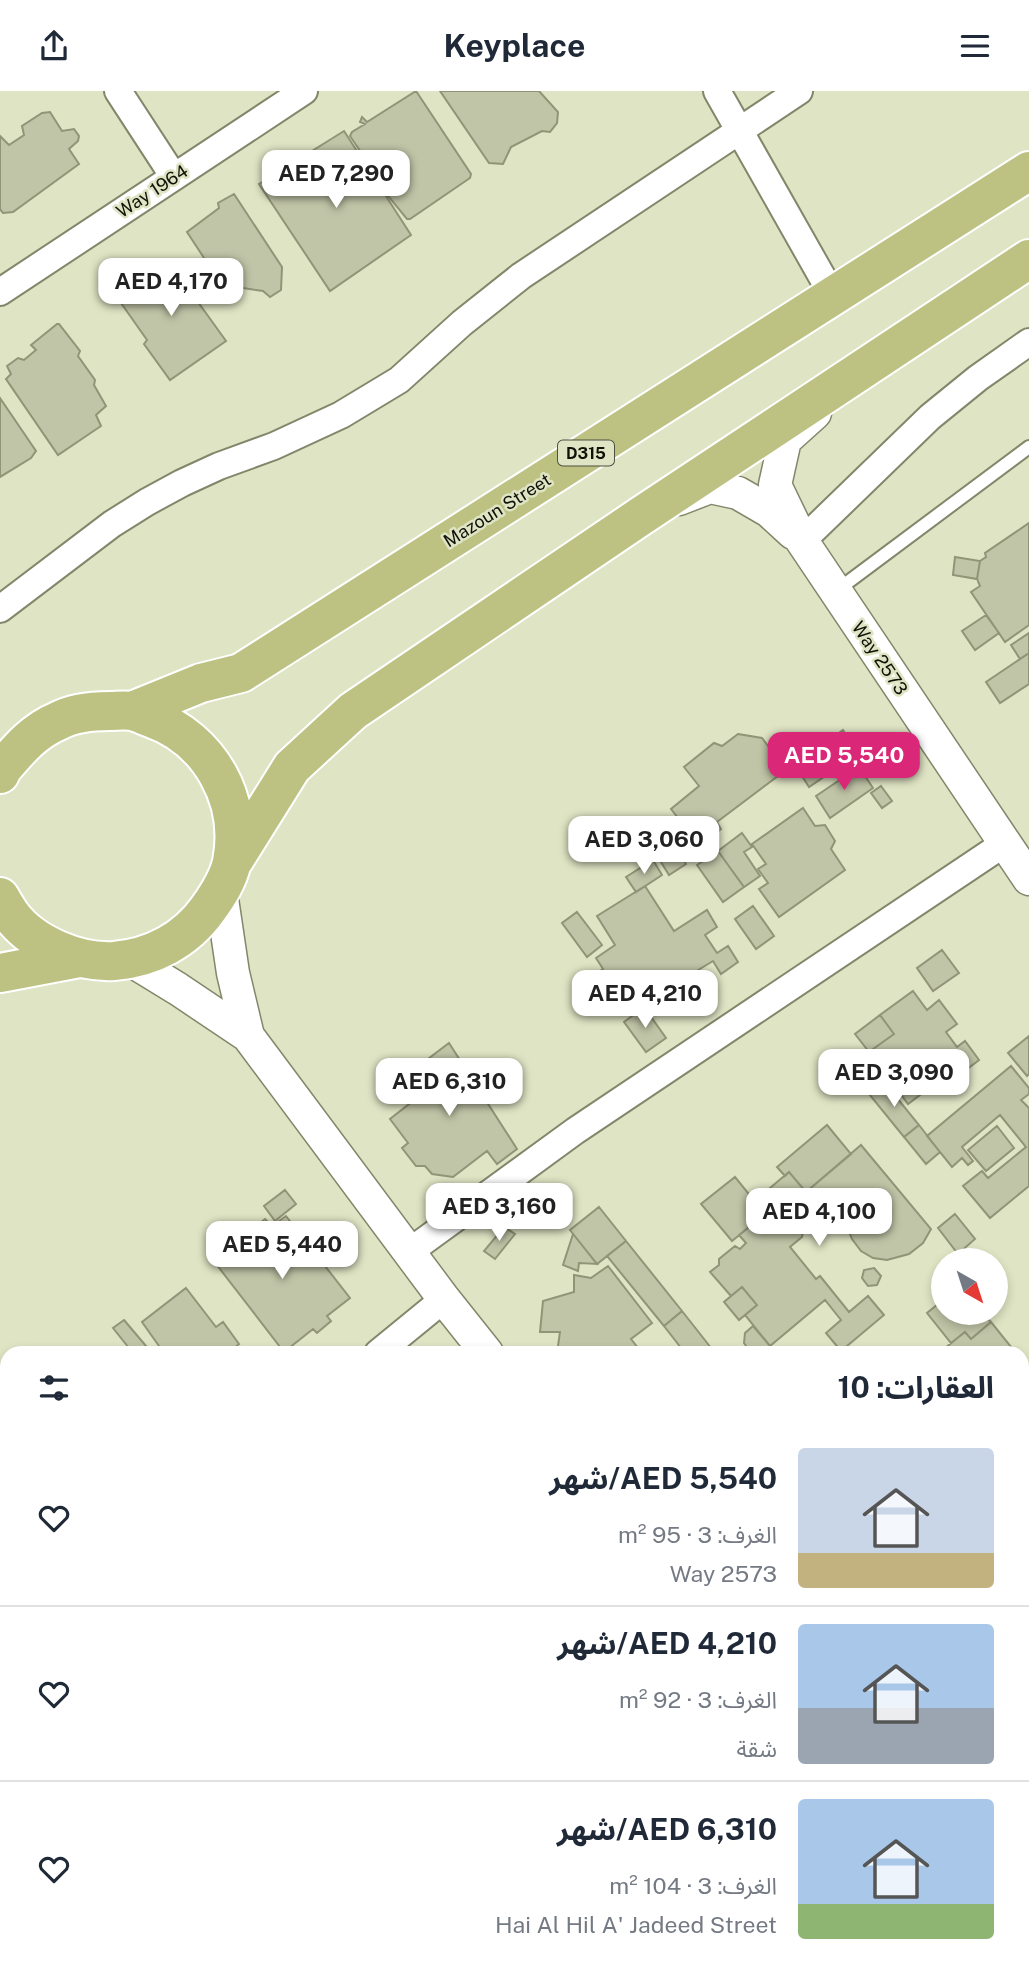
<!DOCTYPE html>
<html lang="ar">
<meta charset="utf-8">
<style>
body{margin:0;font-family:"Public Sans","Noto Sans Arabic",sans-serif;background:#f6f6f7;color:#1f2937;direction:rtl;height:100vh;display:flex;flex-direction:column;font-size:26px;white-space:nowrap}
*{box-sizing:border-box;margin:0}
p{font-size:23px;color:#747a83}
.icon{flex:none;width:38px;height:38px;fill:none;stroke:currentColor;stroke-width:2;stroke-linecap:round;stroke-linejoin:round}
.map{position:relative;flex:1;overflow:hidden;direction:ltr}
.sheet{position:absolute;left:0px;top:1255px;width:1029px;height:625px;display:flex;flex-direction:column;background:#fff;border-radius:21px 21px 0 0;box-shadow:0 4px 10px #0003;direction:rtl}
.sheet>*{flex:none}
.needle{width:46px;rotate:141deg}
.fabs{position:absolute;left:931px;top:1157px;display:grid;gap:14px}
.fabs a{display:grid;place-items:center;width:77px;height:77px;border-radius:50%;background:#fff;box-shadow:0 4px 10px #0003;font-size:35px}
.price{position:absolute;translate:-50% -60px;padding:0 16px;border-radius:14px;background:#fff;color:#222;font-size:23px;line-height:46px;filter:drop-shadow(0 2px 4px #0008)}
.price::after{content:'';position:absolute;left:50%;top:42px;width:21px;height:16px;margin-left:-10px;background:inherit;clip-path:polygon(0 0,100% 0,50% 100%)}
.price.current{background:#db2777;color:#fff}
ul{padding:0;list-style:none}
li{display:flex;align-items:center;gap:21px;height:175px;padding:0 35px}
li+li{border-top:2px solid #e0e1e3}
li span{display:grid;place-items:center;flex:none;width:196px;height:140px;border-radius:7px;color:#555}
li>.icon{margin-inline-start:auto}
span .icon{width:84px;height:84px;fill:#fffc;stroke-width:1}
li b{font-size:30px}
h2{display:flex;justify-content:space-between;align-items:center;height:84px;padding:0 35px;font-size:30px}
header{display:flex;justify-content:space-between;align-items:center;height:91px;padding:0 35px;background:#fff;font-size:32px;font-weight:700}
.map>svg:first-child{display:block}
</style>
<header><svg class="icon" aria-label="menu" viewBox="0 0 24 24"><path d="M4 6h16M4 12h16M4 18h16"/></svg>Keyplace<svg class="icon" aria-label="share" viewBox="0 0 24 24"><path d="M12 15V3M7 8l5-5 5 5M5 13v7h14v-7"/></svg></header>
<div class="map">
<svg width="1029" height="1878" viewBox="0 0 1029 1878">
<rect width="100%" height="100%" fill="#dfe4c4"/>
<path fill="#c1c5a7" stroke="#919477" stroke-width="2" d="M416,0L471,83L470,87L410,128H407L384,100L387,98L367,73V70L350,45L352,41L365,33L360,31L362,26L367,31Z
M440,0H539L558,21L557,32L550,41L542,40L511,56L503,73L489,72Z
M50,21L62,40L74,38L79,45L78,50L69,58L79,73L13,121L3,122L0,118V45L9,54L24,44L22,35L42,22Z
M344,40L411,144L330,200L259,93Z
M234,103L282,176L281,199L270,206L263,200L243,197L229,205L187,141L219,117L218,112Z
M154,173L163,185L182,173L205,206L198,211L226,250L170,289L144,253L147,249L114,202Z
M57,233H59L80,260L78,265L95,289L94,294L106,315L96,324L101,335L58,364L6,288L11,283L7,275L18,267L24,269L36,259L31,254Z
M0,307L36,360L31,367L0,386Z
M1029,432V534L1005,551L971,501L980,495L977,488L980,470L986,466L985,462Z
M955,466L980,470L977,488L953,484Z
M986,524L999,542L975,559L962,540Z
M1029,542V562L1020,568L1011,554Z
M1029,562V593L1000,612L986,591Z
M843,639L859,662L809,696L795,674Z
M738,643L762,647L786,679L717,731L721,738L700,755L671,718L699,695L684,676L714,652L722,655Z
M859,676L873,697L830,727L816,705Z
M881,695L892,710L882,717L871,702Z
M803,717L815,735L825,734L835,750L831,758L845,779L779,826L759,798L768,792L758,778L766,773L752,753Z
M742,742L752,756L744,761L760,785L744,796L718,760Z
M675,755L686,773L669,784L658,766Z
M718,760L744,796L723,811L697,774Z
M653,769L662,784L636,801L626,786Z
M645,795L674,840L707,819L717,836L705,844L717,862L728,855L738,871L721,883L713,870L677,892L685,905L667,916L662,908L648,917L628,886L604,902L592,885L603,878L596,867L615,854L597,825Z
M753,815L774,845L756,858L735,828Z
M577,821L602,854L587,866L562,832Z
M942,859L959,882L933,900L917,877Z
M913,900L927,919L939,909L957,933L946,941L957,956L965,950L979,969L941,998L927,979L934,975L925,964L891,990L869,961L894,943L880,924Z
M644,916L666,947L646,961L624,931Z
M880,924L894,943L869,961L855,943Z
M1029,945V983L1027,985L1008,962Z
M449,952L517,1058L497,1073L487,1060L453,1086L432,1083L425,1075H416L402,1057L408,1052L390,1028L418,1006L403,987Z
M925,964L934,975L927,979L937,991L908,1013L891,990Z
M1011,975L1029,997V1003L1021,1009L1029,1017V1095L990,1127L963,1095L982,1080L988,1087L1026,1056L1000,1024L962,1056L973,1070L968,1074L962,1067L952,1076L927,1045Z
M884,991L919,1034L904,1046L869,1003Z
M827,1034L851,1063L806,1101L789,1081L785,1085L777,1076Z
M919,1034L940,1061L926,1073L904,1046Z
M997,1035L1014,1057L986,1080L968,1059Z
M861,1054L931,1138L923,1152L909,1163L887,1169L873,1167L861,1160L852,1148L846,1133L845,1116L824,1117L817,1108L798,1124L805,1132L802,1146L790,1156L816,1188L820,1185L849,1221L868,1205L884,1224L841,1260L826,1242L841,1229L825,1209L770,1255L745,1224L757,1214L742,1196L731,1205L710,1181L719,1174V1168L735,1155L740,1158L746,1152L739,1144L765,1123L770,1128L780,1120L764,1102L789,1081L806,1101Z
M735,1086L765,1123L732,1150L701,1113Z
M285,1099L296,1113L275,1130L264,1115Z
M599,1116L626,1150L597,1173L570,1139Z
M955,1123L975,1148L958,1163L938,1137Z
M286,1125L350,1207L327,1225L331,1230L317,1242L313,1238L284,1261L213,1169L265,1128L272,1135Z
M504,1136L515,1143L495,1168L484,1160Z
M573,1143L597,1173L579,1172L578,1180L563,1174Z
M626,1150L682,1220L664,1235L607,1165Z
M608,1175L652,1232L631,1248L642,1262H563L558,1255L560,1241H540L543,1210L574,1201V1184L591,1187Z
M874,1177L881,1185L877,1194L868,1195L862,1187L864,1179Z
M742,1196L757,1214L739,1229L724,1211Z
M186,1197L216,1236L223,1231L239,1253L228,1262H164L142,1231Z
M943,1209V1222H993L987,1227L991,1231L971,1248L965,1241L951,1252L927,1222Z
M682,1220L715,1262H685L664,1235Z
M124,1229L146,1255L138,1262H133L113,1237Z
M991,1231L1016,1262H939L965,1241L971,1248Z
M753,1235L770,1255L763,1261H753L749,1259L744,1252L745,1242Z
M1022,1269L1029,1278V1315L1022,1321Z
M7,1356V1388L3,1389L0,1385V1361Z
M1026,1409L1029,1411V1442L1022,1437V1417Z
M0,1414L7,1423V1451L0,1457Z
M1022,1437L1029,1442V1467L1022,1462Z
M1029,1749V1829L1022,1835V1755Z
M157,1872H250L254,1878H161Z
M295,1872H316L321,1878H289Z
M317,1872H413L416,1878H321Z
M554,1872H642L635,1878H559Z"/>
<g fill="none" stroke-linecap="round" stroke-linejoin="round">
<g stroke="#83866a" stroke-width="16">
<path id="service" d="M836,500L1029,356"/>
</g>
<g stroke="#83866a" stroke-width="30">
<path id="minor" d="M118,0L174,86
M717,0L833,205
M0,201L304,0
M802,450L930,326L978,287L1029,251
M0,518L112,433L147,411L182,392L219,375L274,355L341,324L399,289L462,232L521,185L799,0
M409,1161L575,1040L1005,752
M378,1262L444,1208
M0,1569L7,1563
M493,1872L497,1878
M0,1874L3,1878
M720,1878L727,1872"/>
</g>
<g stroke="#83866a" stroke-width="35">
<path id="tertiary" d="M815,322L785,349L775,394L802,450L1029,788
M679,408L710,396L738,402L769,420L793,442
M221,801L233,882L248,945
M129,868L178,898L248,945L444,1208L487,1262
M972,1872L977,1878"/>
</g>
<g stroke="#fff" stroke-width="42">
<path id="primary" d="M132,620L201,592L241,582L1029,80
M0,683L2,678C19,658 34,640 58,630C73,622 93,620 110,620C116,620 124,619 131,620C138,621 145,625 151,627C210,648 244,709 232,771C228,789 218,804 208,818C186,849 152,867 114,870C78,872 32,853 11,824C7,818 3,812 0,806
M232,772L292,676L353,620L641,425L1029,168
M0,882L79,867"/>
</g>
<use href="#service" stroke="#fff" stroke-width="12"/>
<use href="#minor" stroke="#fff" stroke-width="26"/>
<use href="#tertiary" stroke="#fff" stroke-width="32"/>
<use href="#primary" stroke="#bdc282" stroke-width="38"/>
</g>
<g text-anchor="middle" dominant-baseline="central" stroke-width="5" stroke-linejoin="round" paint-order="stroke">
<rect fill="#dfe4c4" stroke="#4e5040" stroke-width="2" x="558" y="349.5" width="56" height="25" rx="5"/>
<g font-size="16" font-weight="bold" fill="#101107">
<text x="586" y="362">D315</text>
</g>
<g font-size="18" fill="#101107" stroke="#dfe4c4">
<text transform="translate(152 100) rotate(-33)">Way 1964</text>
<text transform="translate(497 419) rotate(-32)">Mazoun Street</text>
<text transform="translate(880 567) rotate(56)">Way 2573</text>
</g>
</g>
</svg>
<div class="fabs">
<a><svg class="needle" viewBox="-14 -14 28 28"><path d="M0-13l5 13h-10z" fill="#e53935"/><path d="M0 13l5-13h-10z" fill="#747a83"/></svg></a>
</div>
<b class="price" style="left:336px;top:119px">AED 7,290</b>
<b class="price" style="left:171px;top:227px">AED 4,170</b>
<b class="price current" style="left:844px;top:701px">AED 5,540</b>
<b class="price" style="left:644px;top:785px">AED 3,060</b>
<b class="price" style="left:645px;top:939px">AED 4,210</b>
<b class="price" style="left:894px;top:1018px">AED 3,090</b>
<b class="price" style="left:449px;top:1027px">AED 6,310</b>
<b class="price" style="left:499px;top:1152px">AED 3,160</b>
<b class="price" style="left:819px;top:1157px">AED 4,100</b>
<b class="price" style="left:282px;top:1190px">AED 5,440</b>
<section class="sheet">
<h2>العقارات: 10<svg class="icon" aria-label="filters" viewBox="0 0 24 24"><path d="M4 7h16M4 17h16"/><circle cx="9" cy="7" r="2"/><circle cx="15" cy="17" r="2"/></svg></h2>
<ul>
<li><span style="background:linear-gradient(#c9d6e8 75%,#c2b280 0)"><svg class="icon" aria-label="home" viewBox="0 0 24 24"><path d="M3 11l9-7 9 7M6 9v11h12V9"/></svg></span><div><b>AED 5,540/شهر</b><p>الغرف: 3 · 95 m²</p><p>Way 2573</p></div><svg class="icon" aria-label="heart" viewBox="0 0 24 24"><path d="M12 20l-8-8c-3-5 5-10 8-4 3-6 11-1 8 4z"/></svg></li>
<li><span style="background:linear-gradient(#a9c7e8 60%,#9aa5b1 0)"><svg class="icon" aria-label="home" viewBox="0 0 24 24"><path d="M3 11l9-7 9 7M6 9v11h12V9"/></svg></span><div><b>AED 4,210/شهر</b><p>الغرف: 3 · 92 m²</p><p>شقة</p></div><svg class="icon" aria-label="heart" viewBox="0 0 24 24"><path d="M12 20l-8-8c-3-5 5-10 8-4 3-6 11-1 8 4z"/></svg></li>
<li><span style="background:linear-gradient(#a9c7e8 75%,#8fb573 0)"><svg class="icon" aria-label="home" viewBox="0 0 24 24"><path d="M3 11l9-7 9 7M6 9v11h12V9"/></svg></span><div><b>AED 6,310/شهر</b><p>الغرف: 3 · 104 m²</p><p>Hai Al Hil A' Jadeed Street</p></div><svg class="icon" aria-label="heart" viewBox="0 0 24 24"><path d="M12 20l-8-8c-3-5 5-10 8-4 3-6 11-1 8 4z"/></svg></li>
</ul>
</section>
</div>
